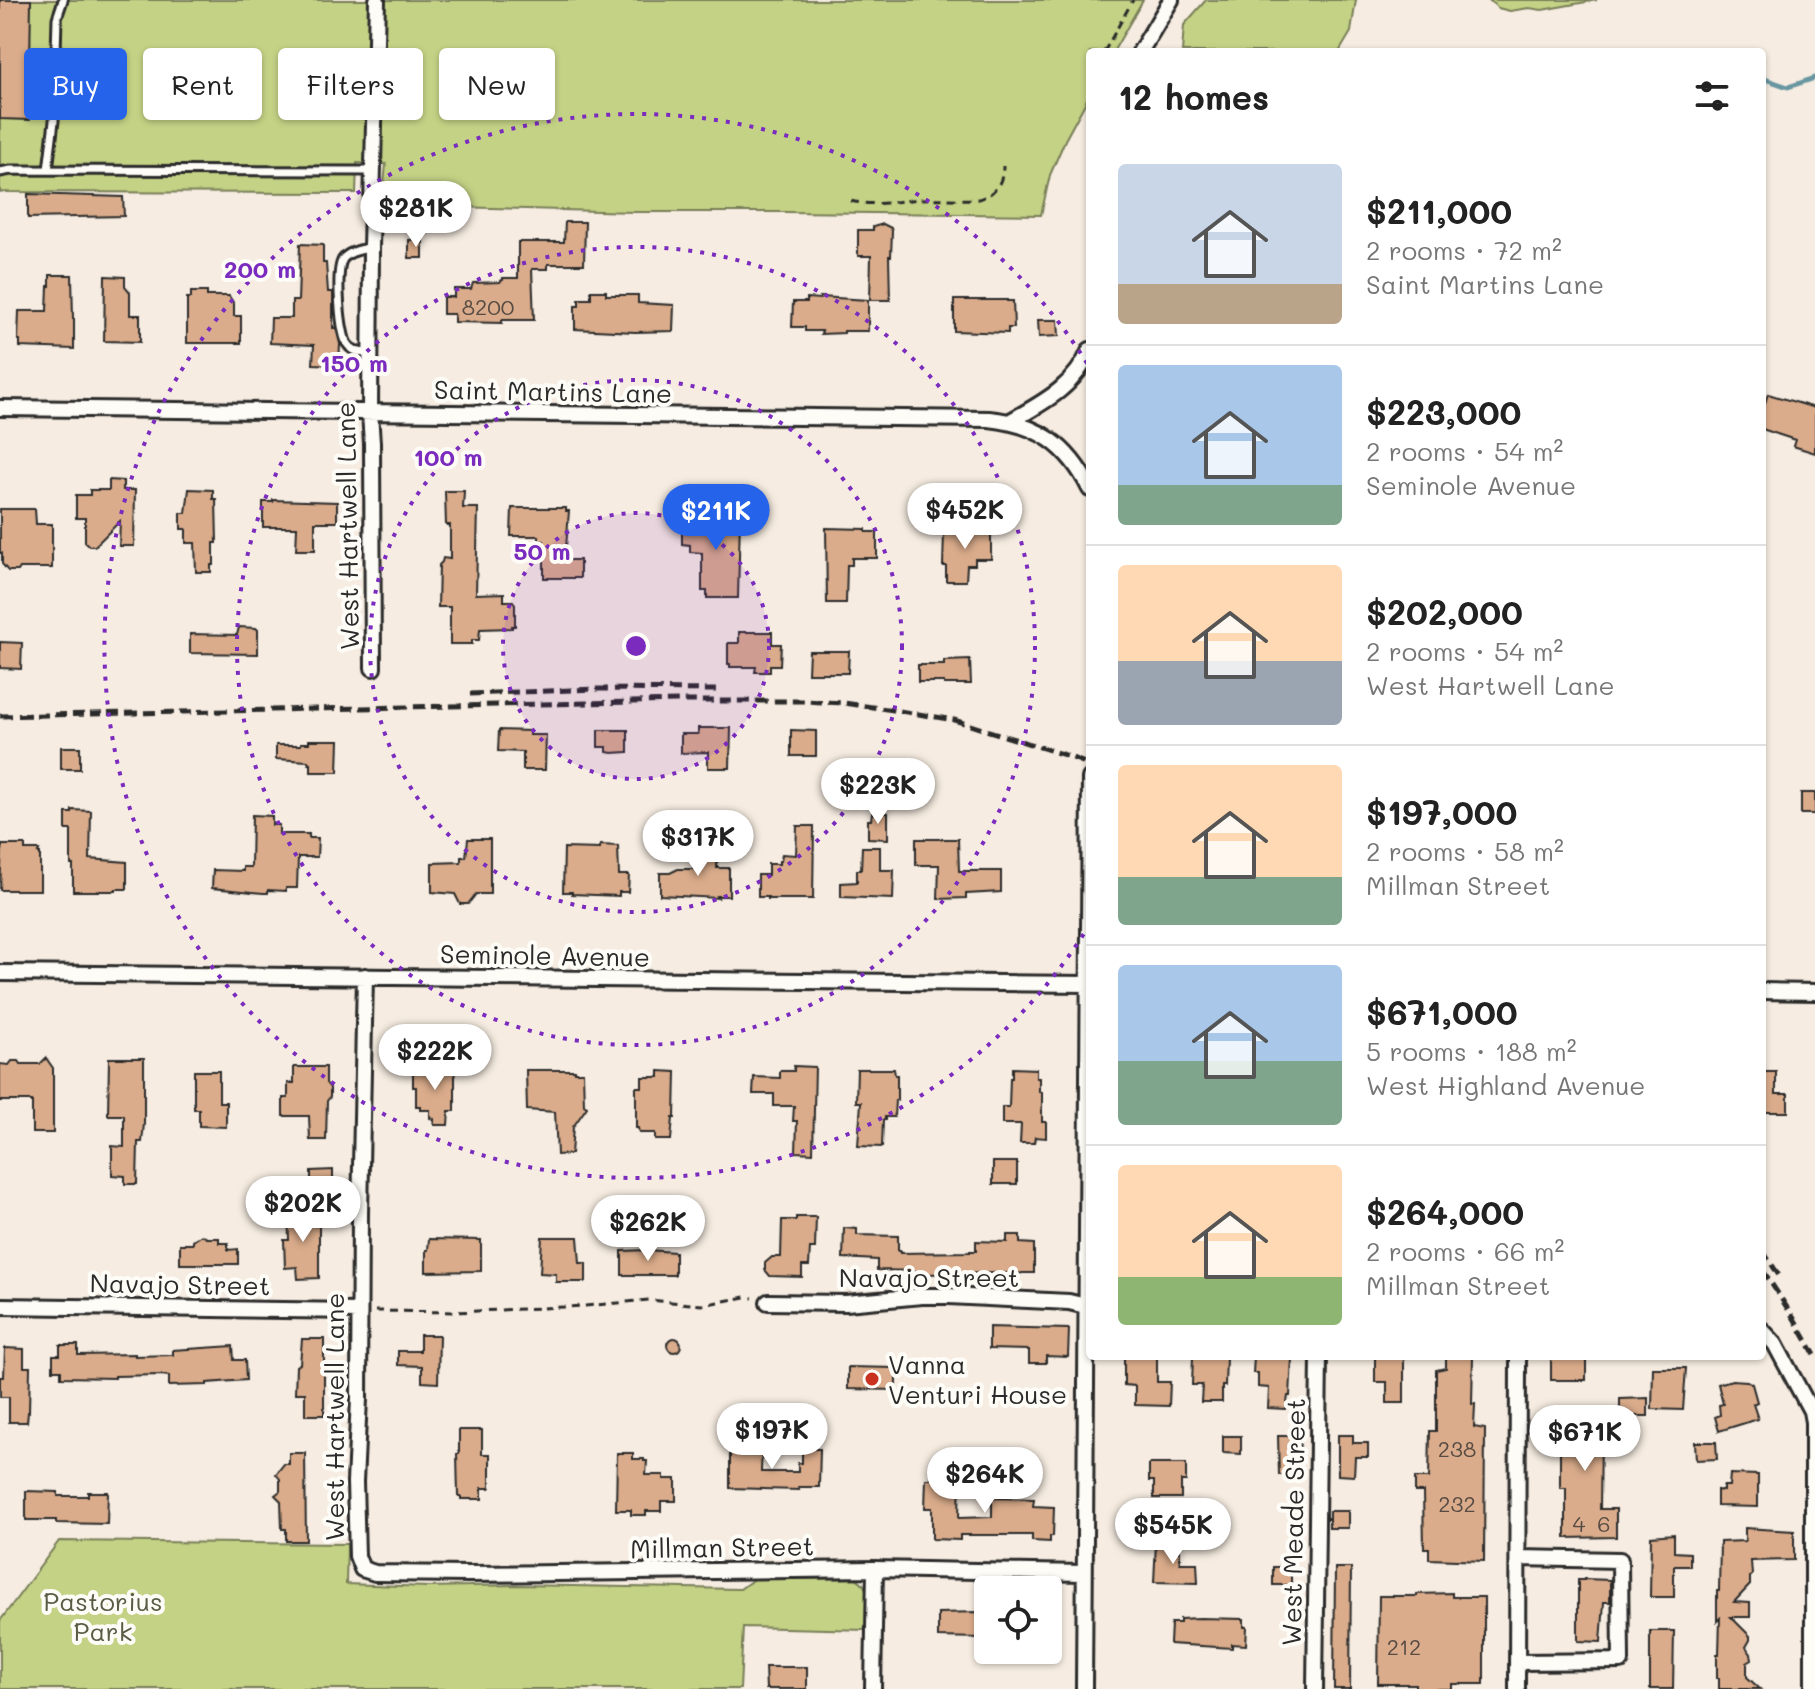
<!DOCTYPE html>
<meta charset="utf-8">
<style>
body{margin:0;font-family:Mali,sans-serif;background:#f6f6f6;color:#222;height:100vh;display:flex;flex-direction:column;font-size:30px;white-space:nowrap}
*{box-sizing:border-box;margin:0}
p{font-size:26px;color:#767676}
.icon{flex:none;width:44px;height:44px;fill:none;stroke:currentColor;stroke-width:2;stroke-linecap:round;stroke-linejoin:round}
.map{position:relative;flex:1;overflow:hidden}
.side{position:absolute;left:1086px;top:48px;width:680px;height:1312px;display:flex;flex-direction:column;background:#fff;border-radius:8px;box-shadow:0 2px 6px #0004}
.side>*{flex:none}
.guide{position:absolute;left:24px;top:48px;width:760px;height:72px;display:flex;gap:16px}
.buttons{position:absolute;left:974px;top:1576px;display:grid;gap:16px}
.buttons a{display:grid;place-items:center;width:88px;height:88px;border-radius:8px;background:#fff;box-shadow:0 2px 6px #0004;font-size:40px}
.price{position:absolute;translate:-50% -68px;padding:0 18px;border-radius:28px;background:#fff;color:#222;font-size:26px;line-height:52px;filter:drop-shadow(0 2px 4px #0008)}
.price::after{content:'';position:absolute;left:50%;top:48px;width:24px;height:18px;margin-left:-12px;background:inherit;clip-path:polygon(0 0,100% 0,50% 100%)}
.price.selected{background:#2563eb;color:#fff}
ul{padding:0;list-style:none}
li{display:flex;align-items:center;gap:24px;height:200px;padding:0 32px}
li+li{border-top:2px solid #e0e0e0}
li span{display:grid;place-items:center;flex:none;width:224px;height:160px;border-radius:8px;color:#555}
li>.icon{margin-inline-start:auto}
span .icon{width:96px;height:96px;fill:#fffc;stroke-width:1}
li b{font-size:34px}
h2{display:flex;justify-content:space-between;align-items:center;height:96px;padding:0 32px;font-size:34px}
.pill{padding:0 28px;border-radius:8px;background:#fff;box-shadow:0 2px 6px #0004;font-size:28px;line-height:72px}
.pill.selected{background:#2563eb;color:#fff}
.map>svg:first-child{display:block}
</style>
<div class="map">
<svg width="1815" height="1689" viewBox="0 0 1815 1689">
<rect width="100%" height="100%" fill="#f6ece1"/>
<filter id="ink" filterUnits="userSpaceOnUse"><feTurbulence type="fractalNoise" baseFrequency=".0125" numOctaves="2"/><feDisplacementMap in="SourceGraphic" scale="16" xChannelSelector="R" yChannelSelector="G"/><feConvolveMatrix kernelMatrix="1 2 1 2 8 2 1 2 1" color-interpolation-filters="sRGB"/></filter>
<g filter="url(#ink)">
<path fill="#c4d285" stroke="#787e58" stroke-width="2" d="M0,0H1143L1113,52H1090V94L1065,140L1050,175L1041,215L785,212H634L382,205L386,164L357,163L356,193L0,192Z
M1206,0H1356L1351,32L1339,52H1182L1184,25Z
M1489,0H1597L1542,10L1529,8L1510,11L1498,8Z
M59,1541L347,1544L346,1584L428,1587L516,1585L740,1589L754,1579L856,1578C874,1587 867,1613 867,1630L743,1627L740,1689H0V1621Z"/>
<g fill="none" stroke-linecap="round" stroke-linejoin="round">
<path stroke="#6796a1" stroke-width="5" d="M1762,78L1788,87L1815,78"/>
</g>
<path fill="#daac8b" stroke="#2b2b2b" stroke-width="2" d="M0,0H31L30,64H42V92H30V120L0,119Z
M28,194L123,197L124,216L28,218Z
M565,222H585L584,264H548V269H532L534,320H502V323L454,322V314H443V297H454V289H471L473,283L500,282V281L503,280V278H518V242H564Z
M883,224L891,228L892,231L891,256H889L890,300H870L871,256H858V230H873V227Z
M423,239V258H409V240Z
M300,244L323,245V263H326L328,292H333V328H336L340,344L339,365L313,364L314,345L270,343L271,318H292V301H298Z
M50,275H72L73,319H74V349L20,347V340H18L19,311H47L48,286H50Z
M105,276L125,277V286L130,292V315H140V342L104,341Z
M591,291H606V295H638V303L674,305L673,331L635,332L575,329V306H579V299H591Z
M191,292H207V296H229L234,304V316H241V343H187V298H191Z
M820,297L868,300V331H844V333L821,334L822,331H805V327H792L793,302H807V298L820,299Z
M954,300H1007V301H1013L1014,328H1008V333L954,331Z
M1038,320H1058L1059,336L1039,337Z
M1768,394L1815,408V453L1793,446L1795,440L1762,429V412Z
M109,480L123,481V490H135L134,546H119L120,521L95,546H89L85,542V518H76V495H90V490H109Z
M189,489L213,490V499H216L217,543H214V565H211V572H196L195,543H186V529H181V513H186Z
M445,491H464L463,508H478L476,594L504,593V601H513L515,604V626H512V628L480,629L479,640H472V644H450V607H438L439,565L442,562L443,558L450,559V525H446Z
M273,500L337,502V522H315V550H296L297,527H263V502H273Z
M512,508H566V511H569L565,560H580V578H544V541H539V536H511Z
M0,509H35L36,524H52V568H20L18,571H8L2,564V553H0Z
M709,512H723V517H740L738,598H707V591H702V553L690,552V545L682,544V520H690L691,517H709Z
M826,528L866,529V532H877V558H852V565H847L846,603H827Z
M950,530H991V559H975V565H967L966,581H946V566H943L944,533H950Z
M239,627L256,628L258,630V654L190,653V634L237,635Z
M739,632H772V644H781L780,665H770V672H755L756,667H730V664H728V643H739Z
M0,642L22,643L21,669L0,668Z
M809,651H849L848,673H808Z
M970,660L971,684H944V682H918V665H944V661Z
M698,728H731L730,768H708V752L681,753V734H698Z
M499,730L530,731V735H546L545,770H523V752L498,751Z
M598,730H628V752L612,753L607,752V747H598Z
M791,730L816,731V756H791Z
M309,740H339L338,772H311V764H309L308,761L276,759V745H301V743H309Z
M61,747H80V769H61Z
M1801,793H1815V814H1801Z
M72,810L91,811L90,859L127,862V889H116V891H73V865H71V830H66V813H72Z
M872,813H888V839L868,838V820H871Z
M252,815L272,816V825H279V834H309V838H318L317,857H298L297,888H286V891L268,890V893H263L212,888L213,870L243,871V867H251Z
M797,826H814L813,899H768V897H758V875H768V864H779V861H781L782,854L796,855Z
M468,839H490V894H476L468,904H460L455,894L432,892V863L461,862V857H466Z
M916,839H958L959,871H1001V892L966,894V898L938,899L939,865H916Z
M2,845H25V850H39L38,853H40V890H0Z
M600,845L618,846L619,875H629L628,892H619V896L572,894V892H563L564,848L600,849Z
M701,845L718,846L717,868H729V896H717L718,898L660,895V873H670L678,869H698Z
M862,847H880V870H894L893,899L841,897V883L857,882V870H861Z
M46,1058L53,1068V1133H32V1101H0V1064L9,1065L12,1061H19L21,1064H40Z
M109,1058H144V1124L142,1142H138L137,1184H125V1176L112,1175V1146L124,1147V1115H108Z
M413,1066H439V1068L455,1070V1111H449L448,1125H434V1119L430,1118V1110H420V1106H416V1087H413Z
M794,1066L815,1067L813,1153L796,1152L797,1121H793L794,1106H774V1094H753L754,1077L780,1078V1071H794Z
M294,1067H326V1083L330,1088V1097L327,1101L326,1140H310L309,1116H283V1098H288V1083H294Z
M1012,1068L1036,1069V1078H1039V1092H1042V1122H1046V1138L1035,1137L1034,1143H1020L1021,1124H1002V1107H1009L1010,1078H1012Z
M857,1069H894L895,1075H897V1100H895L894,1117H885V1120H883L882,1147L858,1146L861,1102H856Z
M526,1070H575V1072H583L584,1105L587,1107L573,1127L571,1154L557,1155L555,1112L527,1110Z
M194,1071H219V1102H226V1127L199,1126V1109H194Z
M659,1071L676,1072L675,1118H673L671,1140H655V1133H639L638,1128H636V1087H642V1077H659Z
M1762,1072H1776V1094H1788V1112H1762Z
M993,1162H1017V1184H993Z
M333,1170V1194H311V1171Z
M315,1210V1226L319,1225V1278L298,1279L297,1267L285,1268L284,1240H289L288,1211Z
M796,1217H816L815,1248H810L809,1266H802V1277L770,1276L765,1270V1263L772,1257H781L782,1220H796Z
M844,1228L857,1229V1235L898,1236V1251H901V1253L970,1252V1251H976V1241L1007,1242V1235H1020V1243L1034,1244V1273H1022L1019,1274V1277H1006V1273L916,1274V1271L877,1270V1260L843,1258Z
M202,1235L207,1238H219V1243H228V1250L238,1249V1264H180V1244H193V1241Z
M542,1237H578L580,1263H586V1282H556V1274L540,1273Z
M429,1239L481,1240V1271L426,1272V1250H428Z
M647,1250L675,1252V1275H622V1251Z
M989,1327L1069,1329L1068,1357L1046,1356V1363H1029V1350L989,1349Z
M420,1335H439L438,1383L422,1382V1366L398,1365V1351H420Z
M667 1345a7 7 0 1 1 14 0a7 7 0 1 1-14 0Z
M302,1339H324V1415H305V1393H295L296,1366L300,1364Z
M60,1345H78V1355L135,1354V1356L173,1355V1350L233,1346L234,1360H245L246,1380L207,1383V1385L169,1386V1376L160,1375L115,1376V1378L61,1377V1370H53V1355H60Z
M5,1348L24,1349V1367H30L29,1412H28L27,1422H9V1397H0V1377H4Z
M1124,1356L1157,1357V1382H1170L1169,1406L1135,1405V1386L1124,1385Z
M1193,1356L1226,1357L1225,1386H1222V1402H1201L1202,1385H1192Z
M1254,1356H1279V1358H1292L1290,1396H1288L1286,1409L1268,1408L1269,1388L1258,1387V1373H1253Z
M1375,1356H1404V1403H1387V1382H1375Z
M1446,1356H1473L1472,1404H1475L1474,1427L1485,1429L1484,1561L1429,1559V1548H1424L1423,1492H1415V1478H1429L1430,1431H1436V1370L1446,1368Z
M1551,1356H1586V1380H1551Z
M848,1367L896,1368V1390L848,1389Z
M1653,1368H1686L1683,1410L1652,1409Z
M1732,1380L1747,1381L1752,1384L1757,1402L1753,1404L1758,1419L1719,1431L1715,1417L1720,1415L1719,1405L1723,1404L1718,1384Z
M1648,1398V1416H1620V1399Z
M1560,1411L1612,1412V1439L1601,1438L1600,1509H1616V1537L1566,1538V1488H1560Z
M459,1430H482V1454H490V1488H482V1499H461V1496H458L457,1454H459Z
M1338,1435H1353V1443H1368V1457H1355L1354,1476L1338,1475Z
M1223,1436H1241V1454L1223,1453Z
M1278,1436H1300L1299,1475H1279Z
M1695,1442H1716L1717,1459L1696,1460Z
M746,1447H762L761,1472H798V1463H802V1449H820L819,1487H798L799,1490L730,1488V1449H746Z
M289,1453H305L306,1541H286V1529H282L281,1501L275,1495L280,1491V1479L276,1474L284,1464H289Z
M617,1453H633V1459H644V1461H647L646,1475H664V1479H676V1501H661V1511H646V1515H631V1510H616Z
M1149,1464H1186V1481H1181V1498H1154V1481H1149Z
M945,1474H960L959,1518L992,1517V1498L1034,1499L1033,1506L1054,1507L1053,1536H1050V1542L1032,1541V1535H960V1540L932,1539V1508H925L926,1479H945Z
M1730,1474L1758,1475V1507L1717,1506V1490L1723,1491V1486H1729Z
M26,1491L58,1492V1496H88V1492H108L107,1524L56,1523V1520H26Z
M1329,1511H1348V1528H1329Z
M1745,1528L1794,1531V1560L1751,1561L1752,1575L1750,1577V1585L1734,1602L1750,1603V1617H1731L1750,1636V1640L1746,1647L1751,1654L1752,1660L1747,1663V1677L1760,1689H1719V1678H1717V1654H1719L1720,1618L1717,1621V1591H1719L1720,1542L1745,1541Z
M1674,1534V1552L1690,1553V1566H1674V1597H1650L1651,1536Z
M1156,1542H1177V1551H1180V1563H1197L1198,1583L1154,1582Z
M1273,1567H1291V1585H1273Z
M1335,1568H1351L1350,1689H1334Z
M1584,1579L1610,1580V1602H1604L1601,1642L1578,1641V1580H1584Z
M1452,1593V1597H1484V1684H1452V1689H1415V1684H1378L1379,1596H1417V1594Z
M979,1612L980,1638L938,1637V1613Z
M1200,1618L1244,1619V1627H1247L1246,1645L1232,1644V1648L1170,1644L1171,1623H1180V1619Z
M1650,1631H1674L1673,1689H1650Z
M765,1667H807V1689H766Z"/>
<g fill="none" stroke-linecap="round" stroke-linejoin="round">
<g stroke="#2b2b2b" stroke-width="13">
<path id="lane" d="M48,170L54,121L57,18L63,0
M0,172L11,170L374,171
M371,354C363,353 353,352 348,345C340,336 335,269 343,259C349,251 362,249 371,248"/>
</g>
<g stroke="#2b2b2b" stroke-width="20">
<path id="street" d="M1140,52L1171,0
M0,408L989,419C1038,424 1068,445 1090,489
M1009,422C1042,403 1075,387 1090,350
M373,668L372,443L370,413L371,248L377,0
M0,973L1090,984
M365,976L360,1213L359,1399L355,1482L357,1556L362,1569L375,1573L469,1574L875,1569L1083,1573
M1762,991L1815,992
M768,1302L846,1303L922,1296H949L1069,1302L1090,1307
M0,1306L359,1311
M1762,1330L1775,1344L1811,1411L1813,1422V1689
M1518,1662L1621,1661L1620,1560L1518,1558
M873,1689L875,1569
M1084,1689L1090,778
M1315,1689L1319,1356
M1517,1689L1518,1356"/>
</g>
<path stroke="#2b2b2b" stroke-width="3" stroke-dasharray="8 6" stroke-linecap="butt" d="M1104,52L1133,0
M389,189L418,191
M851,201C874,207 897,201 921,199C940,198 959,200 979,199C995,194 1003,183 1003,166
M375,1311L456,1312L585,1306L649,1300L702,1305L746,1297L753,1298"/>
<use href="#lane" stroke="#fdfcf7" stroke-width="7"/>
<use href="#street" stroke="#fdfcf7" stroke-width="14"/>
<path stroke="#2b2b2b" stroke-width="5" stroke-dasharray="12 6" stroke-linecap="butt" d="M470,694L597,689L718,690
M0,716L678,701H804L844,703L894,710L954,720L1065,755L1090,765
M1762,1250L1780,1277
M1762,1269L1795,1320L1815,1355"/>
</g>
</g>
<circle cx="636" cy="646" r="133" fill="#7b2cbf" fill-opacity=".12"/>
<g fill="none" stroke="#7b2cbf" stroke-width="4" stroke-dasharray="4 8">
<circle cx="636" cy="646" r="133"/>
<circle cx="636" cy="646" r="266"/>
<circle cx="636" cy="646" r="399"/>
<path d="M1090 924A532 532 0 1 1 1090 368"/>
</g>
<circle fill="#c8321e" stroke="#fdfcf7" stroke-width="3" cx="872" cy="1379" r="8"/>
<g text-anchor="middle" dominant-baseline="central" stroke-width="8" stroke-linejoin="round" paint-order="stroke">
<g font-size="22" fill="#574b43">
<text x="488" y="306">8200</text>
<text x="1457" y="1448">238</text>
<text x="1457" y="1503">232</text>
<text x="1579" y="1523">4</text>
<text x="1604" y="1523">6</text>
<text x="1404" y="1646">212</text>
</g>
<g font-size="26" fill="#2b2b2b" stroke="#fdfcf7">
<text transform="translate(553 391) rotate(1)">Saint Martins Lane</text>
<text transform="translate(347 526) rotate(-91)">West Hartwell Lane</text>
<text transform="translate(545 955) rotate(1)">Seminole Avenue</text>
<text x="929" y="1277">Navajo Street</text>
<text transform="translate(180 1284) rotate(1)">Navajo Street</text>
<text transform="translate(334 1417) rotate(-90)">West Hartwell Lane</text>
<text transform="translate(1293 1522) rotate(-89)">West Meade Street</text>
<text transform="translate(722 1547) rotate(-1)">Millman Street</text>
</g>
<g font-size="26" fill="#2b2b2b" stroke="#fdfcf7" text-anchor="start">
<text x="888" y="1364">Vanna<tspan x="888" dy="30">Venturi House</tspan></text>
</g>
<g font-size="26" fill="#595d46" stroke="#fdfcf7">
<text x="103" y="1601">Pastorius<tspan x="103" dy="30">Park</tspan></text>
</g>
</g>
<circle cx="636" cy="646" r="12" fill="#7b2cbf" stroke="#fdfcf7" stroke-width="4"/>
<g font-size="24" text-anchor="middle" font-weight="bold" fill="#7b2cbf" stroke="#fdfcf7" stroke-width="8" stroke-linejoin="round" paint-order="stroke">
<text x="260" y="278">200 m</text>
<text x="354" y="372">150 m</text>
<text x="448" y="466">100 m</text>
<text x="542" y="560">50 m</text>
</g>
</svg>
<div class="buttons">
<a><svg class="icon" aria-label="locate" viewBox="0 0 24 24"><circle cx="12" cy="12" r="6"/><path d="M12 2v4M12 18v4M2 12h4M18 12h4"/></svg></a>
</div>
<b class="price" style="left:416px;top:249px">$281K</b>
<b class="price" style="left:965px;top:551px">$452K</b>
<b class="price selected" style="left:716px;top:552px">$211K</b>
<b class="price" style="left:878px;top:826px">$223K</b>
<b class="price" style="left:698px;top:878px">$317K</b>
<b class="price" style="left:435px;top:1092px">$222K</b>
<b class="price" style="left:303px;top:1244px">$202K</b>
<b class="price" style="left:648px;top:1263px">$262K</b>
<b class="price" style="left:772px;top:1471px">$197K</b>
<b class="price" style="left:1585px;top:1473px">$671K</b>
<b class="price" style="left:985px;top:1515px">$264K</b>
<b class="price" style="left:1173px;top:1566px">$545K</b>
<div class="guide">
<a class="pill selected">Buy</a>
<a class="pill">Rent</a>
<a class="pill">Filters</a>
<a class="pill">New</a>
</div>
<section class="side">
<h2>12 homes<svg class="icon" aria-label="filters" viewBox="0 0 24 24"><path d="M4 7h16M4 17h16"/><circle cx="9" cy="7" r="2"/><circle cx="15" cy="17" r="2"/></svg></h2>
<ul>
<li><span style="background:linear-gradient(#c9d6e8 75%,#b9a48a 0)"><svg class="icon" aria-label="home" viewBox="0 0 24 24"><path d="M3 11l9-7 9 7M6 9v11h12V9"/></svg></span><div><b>$211,000</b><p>2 rooms · 72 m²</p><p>Saint Martins Lane</p></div></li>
<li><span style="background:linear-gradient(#a9c7e8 75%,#7fa58c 0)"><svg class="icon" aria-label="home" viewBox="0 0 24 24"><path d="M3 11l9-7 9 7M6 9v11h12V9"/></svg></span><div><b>$223,000</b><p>2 rooms · 54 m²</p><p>Seminole Avenue</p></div></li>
<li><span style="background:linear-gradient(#ffd9b3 60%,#9aa5b1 0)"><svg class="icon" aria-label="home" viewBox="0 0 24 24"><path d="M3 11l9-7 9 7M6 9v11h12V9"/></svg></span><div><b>$202,000</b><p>2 rooms · 54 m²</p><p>West Hartwell Lane</p></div></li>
<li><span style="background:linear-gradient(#ffd9b3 70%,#7fa58c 0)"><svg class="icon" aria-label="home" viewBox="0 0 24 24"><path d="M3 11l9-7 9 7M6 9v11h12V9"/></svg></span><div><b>$197,000</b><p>2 rooms · 58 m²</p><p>Millman Street</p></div></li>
<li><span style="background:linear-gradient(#a9c7e8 60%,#7fa58c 0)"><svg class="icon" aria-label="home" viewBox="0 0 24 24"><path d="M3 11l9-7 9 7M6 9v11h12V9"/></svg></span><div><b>$671,000</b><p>5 rooms · 188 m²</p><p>West Highland Avenue</p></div></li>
<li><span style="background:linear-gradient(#ffd9b3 70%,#8fb573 0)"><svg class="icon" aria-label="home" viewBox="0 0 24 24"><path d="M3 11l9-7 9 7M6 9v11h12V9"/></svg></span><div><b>$264,000</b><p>2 rooms · 66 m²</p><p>Millman Street</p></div></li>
</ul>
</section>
</div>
